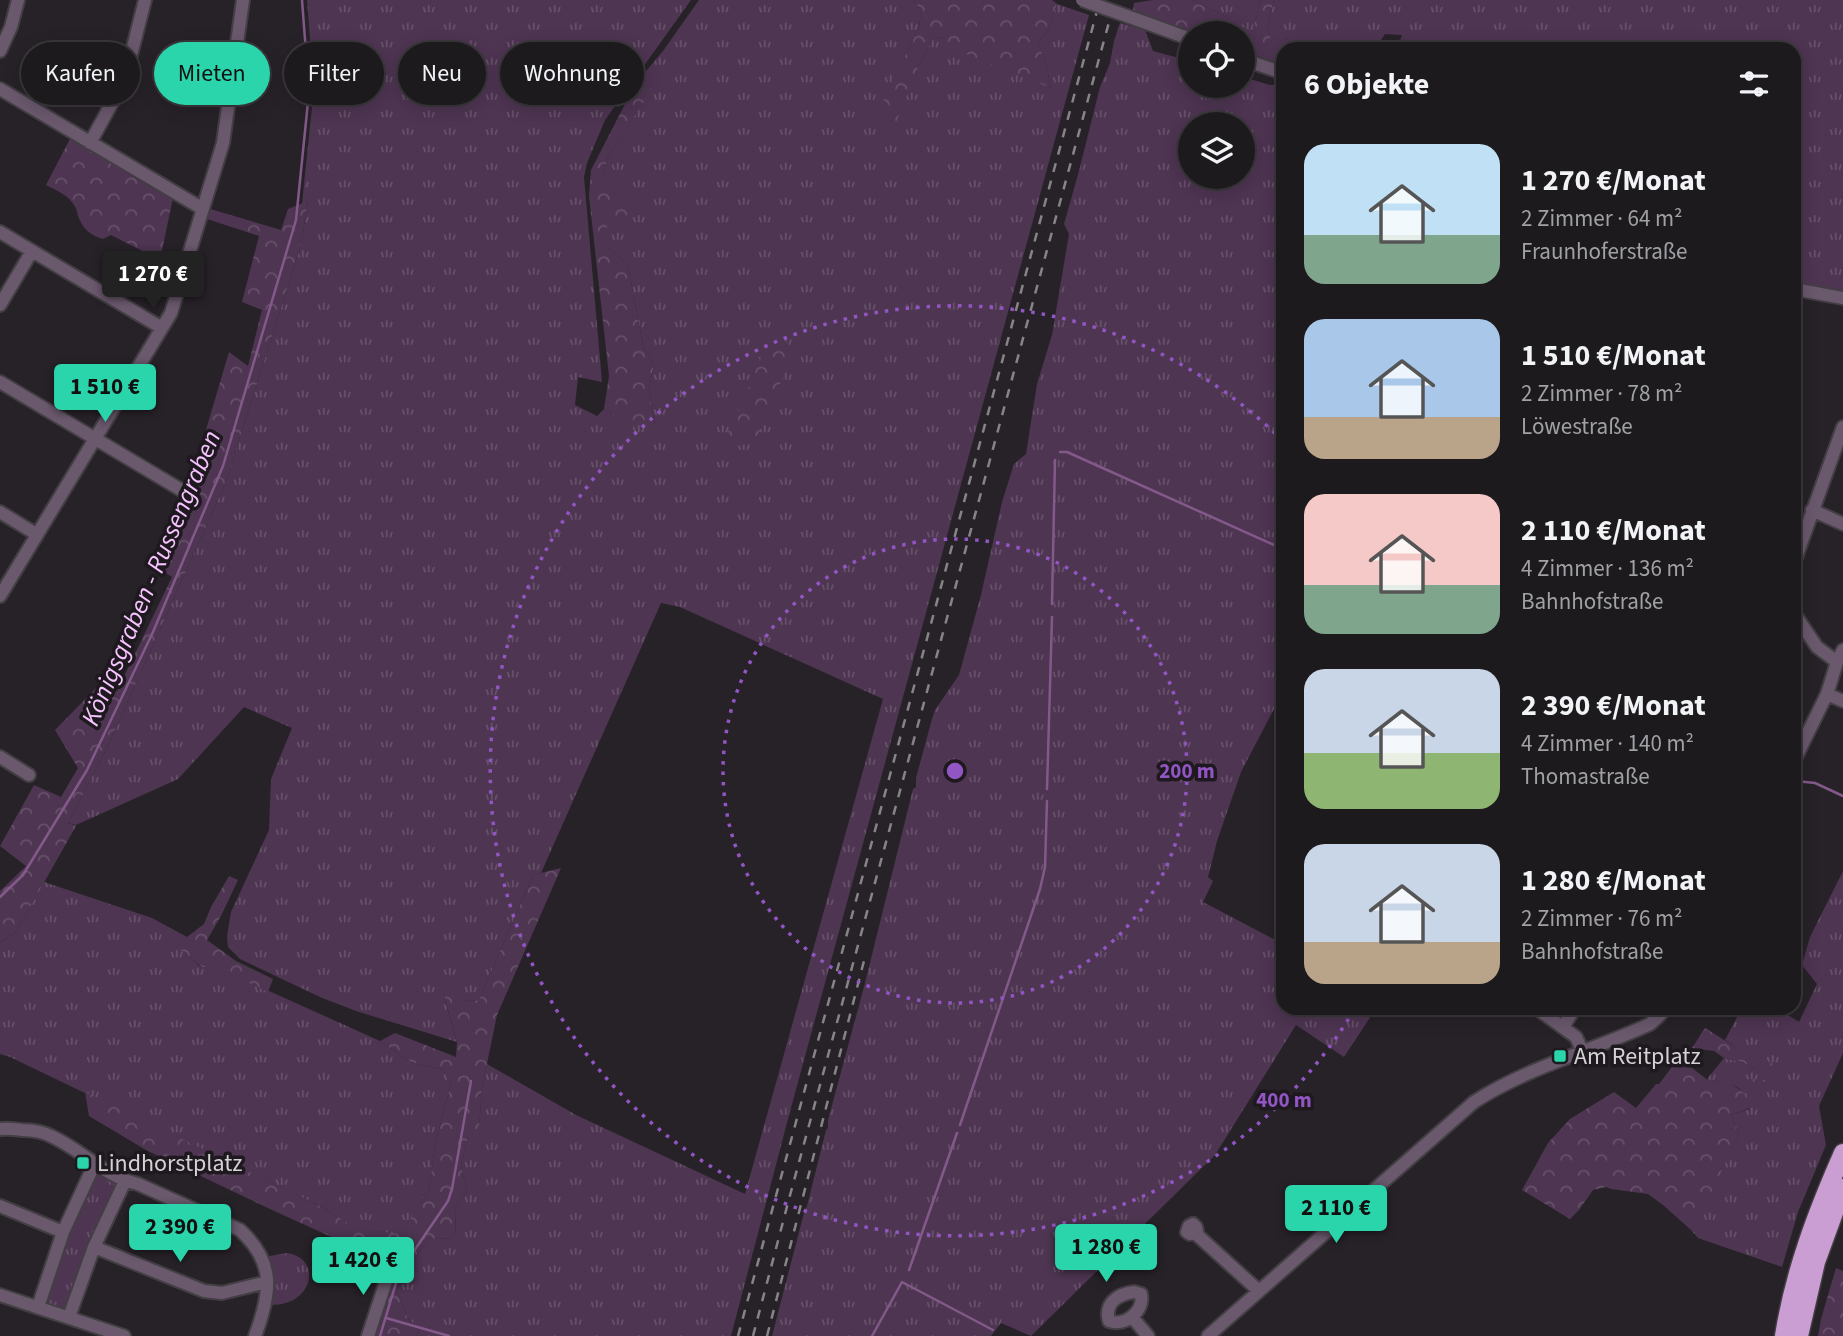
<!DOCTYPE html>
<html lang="de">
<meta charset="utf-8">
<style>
body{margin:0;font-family:"Source Sans 3",sans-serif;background:#252327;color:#f1f3f6;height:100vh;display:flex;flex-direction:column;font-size:26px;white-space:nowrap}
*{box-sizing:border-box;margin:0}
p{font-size:23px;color:#a0a1a4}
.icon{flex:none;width:38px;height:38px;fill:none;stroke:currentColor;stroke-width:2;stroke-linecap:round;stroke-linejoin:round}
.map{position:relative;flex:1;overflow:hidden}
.panel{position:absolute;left:1276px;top:42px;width:525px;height:973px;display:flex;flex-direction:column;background:#1d1a1e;border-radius:21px;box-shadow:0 4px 18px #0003,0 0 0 2px #3b383c}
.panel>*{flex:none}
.banner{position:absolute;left:21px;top:42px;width:665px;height:63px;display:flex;gap:14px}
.fabs{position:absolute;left:1178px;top:21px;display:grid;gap:14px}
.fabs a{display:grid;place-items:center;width:77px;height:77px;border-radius:50%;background:#1d1a1e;box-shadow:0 4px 18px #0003,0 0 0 2px #3b383c;font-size:35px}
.price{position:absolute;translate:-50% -60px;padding:0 16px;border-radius:7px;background:#2bd5ac;color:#111;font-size:23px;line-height:46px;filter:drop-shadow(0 2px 4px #0008)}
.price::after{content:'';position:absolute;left:50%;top:42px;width:21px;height:16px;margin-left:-10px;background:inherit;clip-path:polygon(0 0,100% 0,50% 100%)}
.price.active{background:#222;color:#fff}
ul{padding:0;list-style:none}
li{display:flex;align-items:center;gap:21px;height:175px;padding:0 28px}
li span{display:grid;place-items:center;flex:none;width:196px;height:140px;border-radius:21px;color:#555}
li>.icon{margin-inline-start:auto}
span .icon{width:84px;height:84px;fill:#fffc;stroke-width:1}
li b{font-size:30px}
h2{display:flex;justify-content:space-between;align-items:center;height:84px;padding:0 28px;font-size:30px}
.pill{padding:0 24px;border-radius:32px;background:#1d1a1e;box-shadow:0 4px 18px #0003,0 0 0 2px #3b383c;font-size:24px;line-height:63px}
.pill.active{background:#2bd5ac;color:#111}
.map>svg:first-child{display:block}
</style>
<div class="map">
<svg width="1843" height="1336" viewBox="0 0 1843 1336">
<defs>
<pattern id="grass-tufts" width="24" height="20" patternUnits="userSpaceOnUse" patternTransform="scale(1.75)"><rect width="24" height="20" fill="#4e3552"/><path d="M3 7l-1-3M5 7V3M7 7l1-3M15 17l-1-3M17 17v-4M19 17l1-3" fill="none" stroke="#67516a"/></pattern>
<pattern id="forest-crowns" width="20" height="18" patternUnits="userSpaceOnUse" patternTransform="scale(1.75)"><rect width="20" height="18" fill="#4e3552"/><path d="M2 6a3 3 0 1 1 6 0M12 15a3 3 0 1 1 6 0" fill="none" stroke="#67516a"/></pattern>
</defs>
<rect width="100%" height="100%" fill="#272228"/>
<path fill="url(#grass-tufts)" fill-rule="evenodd" d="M307,0H691L605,120L587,163L584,177L602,382L578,377L575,405L597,416L604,409L610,413L655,426L649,388L654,366L643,346L628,265L607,246L602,178L608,157L651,89L636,83L663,51L699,0H914L921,12L919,27L876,117L918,67L933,38L942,37L1051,88L1045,60L1038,43L1048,30L1057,4L1089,15L789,1115L731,1336H417L419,1331L406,1315L397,1290L409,1271L407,1269L428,1239L455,1238L456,1204L467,1192L461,1165L468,1136L479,1128L482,1088L487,1064L576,1115L745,1194L883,699L680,607L661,603L541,873L533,875L479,1000L470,1001L444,997L457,1042L356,1011L320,997L240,959L228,947L227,936L231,912L269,830L271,779L292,728L244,707L178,779L76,825L68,823L108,746L225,484L301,245L308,202L302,204L314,88Z
M1191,0H1261L1252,33L1216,11Z
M1274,0H1843V291L1794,284V49H1397L1402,35L1385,34L1375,49H1292L1288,39L1272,43L1267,29Z
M1120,23L1145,30L1153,51L1190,61V86H1242L1243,77L1270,85H1283V707L1276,705L1241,772L1217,841L1208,877L1213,881L1203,902L1283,944V1008H1370L1373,1013L1344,1057L1296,1025L1215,1155L1031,1336L1001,1323L991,1336H772L805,1209L807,1206L826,1130L828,1128V1120L864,987L913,789L916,787V778L932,719L935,710L959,675L981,595L1002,502L1014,464L1026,454L1037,384L1052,335L1069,234L1064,224L1079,171L1100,87L1110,63L1114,41ZM1190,124H1242V177H1190Z
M1843,871V1053L1819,1106L1826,1145L1798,1212L1782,1267L1698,1238L1691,1230L1739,1135L1731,1115L1749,1109C1743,1084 1733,1082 1709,1081L1707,1079L1724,1058L1742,1062L1757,1070L1737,1048L1725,1040L1742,1008H1777L1799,1022L1817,984L1802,965L1810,937Z
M44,882L152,918L187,937L180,949L201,967H216L380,1041L411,1062L443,1070L451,1083L435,1145L429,1189L401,1235L376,1231L368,1237L326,1209L10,1057L0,1054V943L16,932Z
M95,1166L124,1182L69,1316L39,1307Z
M287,1253C314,1257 316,1285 295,1299C287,1304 277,1305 267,1305L264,1257Z"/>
<path fill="url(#forest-crowns)" d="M914,0H1052L1057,4L1048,30L1038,43L1045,60L1051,88L949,47L942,37L933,38L918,67L894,128L875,118L919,27L921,12Z
M1153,0H1191L1216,11L1252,32L1261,0H1274L1267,29L1272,42L1288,39L1292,49H1283V61L1278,64L1243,50L1242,33H1197L1133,11L1134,3Z
M636,83L652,89L608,157L602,178L629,194L628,220L607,225V246L628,265L643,346L654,366L649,388L655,427L610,413L604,409L609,376L589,196L591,170Z
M73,133L174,193L160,260L111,235L103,239C90,235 83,229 78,216C77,212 77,209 74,205C68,195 56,190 46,185Z
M308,201L301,245L225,484L108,746L68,823L76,826L16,932L0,943V891L26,866L0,846L34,785L61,797L78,768L55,730L100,684L117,691L172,577L155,566L184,504L229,352L248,366L262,310L242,302L259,236L204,218L207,208L281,230L288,209Z
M781,331L792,356L755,442L724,449V440L740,408L765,348Z
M561,868L497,1015L482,1088L479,1129L468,1136L461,1165L467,1192L456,1204L455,1238L428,1239L407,1269L409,1271L397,1290L406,1315L419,1331L417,1336H371L393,1265L270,1209L146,1150L89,1116L85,1092L326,1209L368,1236L376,1231L401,1234L429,1189L435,1145L451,1083L443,1070L411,1062L380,1041L395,1033L456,1057L457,1042L444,996L470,1001L479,1000L533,875Z
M229,876L238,880L221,916L207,940L236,961L273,979L268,992L216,967H202L179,949L187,937L204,924L211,907Z
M1705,1028L1737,1048H1744L1773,1064L1772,1073L1757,1070L1742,1062L1724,1058L1714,1051L1692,1048Z
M1683,1061L1709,1081L1730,1082L1745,1094L1748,1079L1768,1080L1769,1085C1757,1106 1754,1107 1731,1115L1739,1135L1712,1191L1691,1230L1663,1205L1648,1194L1611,1189L1606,1187L1593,1190L1579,1210L1570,1219L1522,1190L1548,1143L1570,1119L1614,1092L1636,1108L1656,1084H1659L1675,1063Z
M1836,1268L1843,1271V1336H1818L1821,1319Z"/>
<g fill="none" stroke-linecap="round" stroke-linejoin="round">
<path stroke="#83598a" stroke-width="2.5" d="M1060,452H1067L1283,549
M1052,604L1055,460
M1796,781L1815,783L1843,796
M1047,789L1052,617
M0,897L23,875L87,770L153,632L223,466L296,220L309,92L302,0
M960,1125L1040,889L1045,867L1047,801
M909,1270L957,1133
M386,1318L449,1336
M380,1336L399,1273L448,1201L452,1189L471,1081
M872,1336L902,1282L993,1330"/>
<g stroke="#433e44" stroke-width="16">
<path id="minor" d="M1152,25L1190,39
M0,51L11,27L18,0
M1242,59L1283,73
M0,89L203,209
M90,143L125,79L145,0
M0,232L162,328
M1794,289L1843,298
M0,305L32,251
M0,382L193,497
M1812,510L1843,524
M0,512L36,534
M1794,563L1843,427
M0,596L171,313L223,143L243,0
M1794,613L1817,647L1837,662
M1827,694L1843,701
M0,757L29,775
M1794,761L1827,694L1837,662L1843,650
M1536,1008L1576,1037L1583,1052
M1563,1027L1575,1008
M0,1129C7,1128 14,1129 22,1130C32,1130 44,1132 53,1137C83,1151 105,1177 138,1184L240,1230C276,1263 271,1293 255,1336
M0,1206L63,1232
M1195,1233L1190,1234L1187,1232L1189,1226L1193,1224L1196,1227L1197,1231L1195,1233L1259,1291
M94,1247L204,1291L222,1293L267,1282
M1134,1292L1141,1294C1145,1311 1125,1327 1109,1321C1104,1303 1118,1294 1134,1292Z
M0,1295L124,1336
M38,1307L63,1232L94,1165
M69,1317L94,1247L125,1181
M1132,1317L1148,1336
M368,1336L390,1269
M1208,1336L1474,1102C1528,1067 1592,1051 1650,1024L1659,1016L1666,1008"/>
</g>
<g stroke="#433e44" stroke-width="21">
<path id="highway" d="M1784,1336C1794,1272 1817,1212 1843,1153
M1799,1336L1816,1262L1843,1188"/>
</g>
<use href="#minor" stroke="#6a586d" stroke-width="12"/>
<use href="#highway" stroke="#cb9ed3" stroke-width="18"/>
<path stroke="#878388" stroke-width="2.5" stroke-dasharray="9 9" stroke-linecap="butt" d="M738,1336L1100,0
M753,1336L789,1199L1115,0
M767,1336L866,953"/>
<g stroke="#433e44" stroke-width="16" stroke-linecap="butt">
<path id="minor-bridge" d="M1082,0L1152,25"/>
</g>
<use href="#minor-bridge" stroke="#6a586d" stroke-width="12"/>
</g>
<g fill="none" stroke="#9256c4" stroke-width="3.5" stroke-dasharray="3.5 7">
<circle cx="955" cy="771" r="232"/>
<path d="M1354 1010A465 465 0 1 1 1281 439"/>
</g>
<g fill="#2bd5ac" stroke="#1e191e" stroke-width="2.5">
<rect x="1553" y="1049" width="14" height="14" rx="3.5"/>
<rect x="76" y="1156" width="14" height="14" rx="3.5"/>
</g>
<g text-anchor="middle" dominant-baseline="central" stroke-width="7" stroke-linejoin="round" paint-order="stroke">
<g font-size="24" fill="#d5d2d5" stroke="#1e191e" text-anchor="start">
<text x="1574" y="1056">Am Reitplatz</text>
<text x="97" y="1163">Lindhorstplatz</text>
</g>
<g font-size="26" font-style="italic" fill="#f6c4ff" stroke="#1e191e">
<text transform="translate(151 578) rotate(-67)">Königsgraben - Russengraben</text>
</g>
</g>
<circle cx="955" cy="771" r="10" fill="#9256c4" stroke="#1e191e" stroke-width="3.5"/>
<g font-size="21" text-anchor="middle" font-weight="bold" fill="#9256c4" stroke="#1e191e" stroke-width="7" stroke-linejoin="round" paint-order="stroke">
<text x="1187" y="778">200 m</text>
<text x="1284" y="1107">400 m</text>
</g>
</svg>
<div class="fabs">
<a><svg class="icon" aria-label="locate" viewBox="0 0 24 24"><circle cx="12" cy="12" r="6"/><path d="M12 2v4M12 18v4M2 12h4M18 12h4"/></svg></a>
<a><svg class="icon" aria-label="layers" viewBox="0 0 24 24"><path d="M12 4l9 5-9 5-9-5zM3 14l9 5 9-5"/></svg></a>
</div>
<b class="price active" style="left:153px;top:311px">1 270 €</b>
<b class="price" style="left:105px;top:424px">1 510 €</b>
<b class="price" style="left:1336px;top:1245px">2 110 €</b>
<b class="price" style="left:180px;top:1264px">2 390 €</b>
<b class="price" style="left:1106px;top:1284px">1 280 €</b>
<b class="price" style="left:363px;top:1297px">1 420 €</b>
<div class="banner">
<a class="pill">Kaufen</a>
<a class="pill active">Mieten</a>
<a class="pill">Filter</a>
<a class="pill">Neu</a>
<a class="pill">Wohnung</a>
</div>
<section class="panel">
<h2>6 Objekte<svg class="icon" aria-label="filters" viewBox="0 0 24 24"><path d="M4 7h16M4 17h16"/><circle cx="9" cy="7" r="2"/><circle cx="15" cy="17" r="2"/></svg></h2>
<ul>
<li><span style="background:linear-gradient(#bfe0f5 65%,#7fa58c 0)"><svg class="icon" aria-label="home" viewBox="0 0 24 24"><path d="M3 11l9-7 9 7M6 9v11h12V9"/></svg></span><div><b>1 270 €/Monat</b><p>2 Zimmer · 64 m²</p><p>Fraunhoferstraße</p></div></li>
<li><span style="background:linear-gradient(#a9c7e8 70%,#b9a48a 0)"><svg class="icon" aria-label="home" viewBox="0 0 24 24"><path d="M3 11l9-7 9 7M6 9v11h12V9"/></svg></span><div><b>1 510 €/Monat</b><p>2 Zimmer · 78 m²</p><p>Löwestraße</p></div></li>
<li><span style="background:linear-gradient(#f6c9c9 65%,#7fa58c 0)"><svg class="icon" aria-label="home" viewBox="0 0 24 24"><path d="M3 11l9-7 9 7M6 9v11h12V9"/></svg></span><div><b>2 110 €/Monat</b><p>4 Zimmer · 136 m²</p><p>Bahnhofstraße</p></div></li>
<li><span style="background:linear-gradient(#c9d6e8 60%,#8fb573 0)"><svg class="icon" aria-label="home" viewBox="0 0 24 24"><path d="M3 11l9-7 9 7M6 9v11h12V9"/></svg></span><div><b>2 390 €/Monat</b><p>4 Zimmer · 140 m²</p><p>Thomastraße</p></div></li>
<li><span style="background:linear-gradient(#c9d6e8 70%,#b9a48a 0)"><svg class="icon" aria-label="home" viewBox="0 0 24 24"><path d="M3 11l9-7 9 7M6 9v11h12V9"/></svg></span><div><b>1 280 €/Monat</b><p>2 Zimmer · 76 m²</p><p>Bahnhofstraße</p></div></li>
</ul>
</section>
</div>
